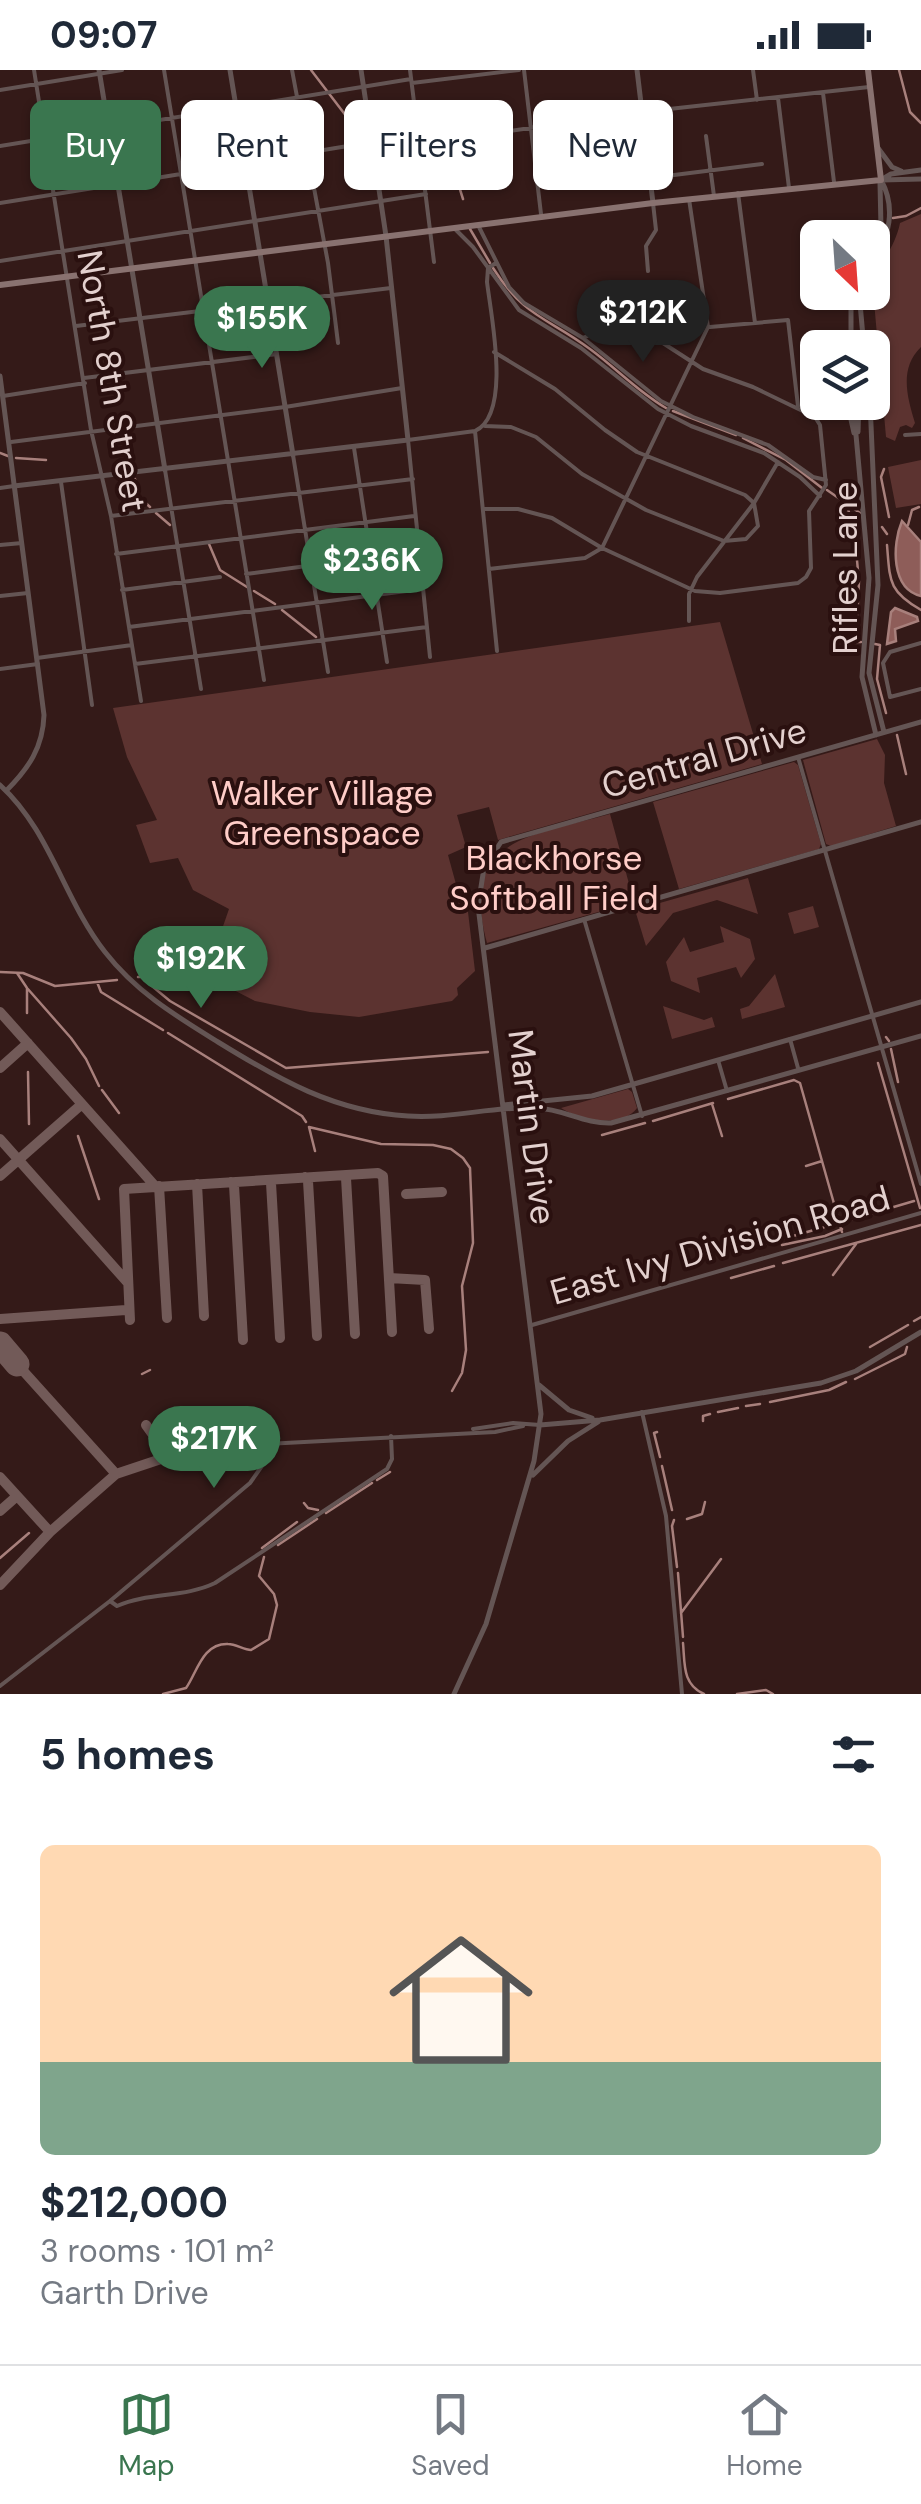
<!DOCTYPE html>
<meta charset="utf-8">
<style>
body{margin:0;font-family:"DM Sans",sans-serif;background:#f2f2f3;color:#1f2937;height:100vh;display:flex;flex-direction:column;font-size:38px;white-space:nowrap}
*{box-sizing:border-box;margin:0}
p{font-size:32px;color:#747a83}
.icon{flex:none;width:55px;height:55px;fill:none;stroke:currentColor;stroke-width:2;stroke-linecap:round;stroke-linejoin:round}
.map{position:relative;height:1624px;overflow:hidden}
.side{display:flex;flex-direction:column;background:#fff;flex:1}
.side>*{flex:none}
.top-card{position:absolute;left:30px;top:30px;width:862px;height:90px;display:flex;gap:20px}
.needle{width:65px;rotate:155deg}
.tools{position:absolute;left:800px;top:150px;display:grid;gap:20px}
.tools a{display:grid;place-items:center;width:90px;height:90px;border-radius:15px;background:#fff;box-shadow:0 2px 8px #0004;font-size:50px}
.price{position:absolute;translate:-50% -85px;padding:0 22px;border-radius:35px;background:#3a764f;color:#fff;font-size:32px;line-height:65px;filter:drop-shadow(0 2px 5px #0008)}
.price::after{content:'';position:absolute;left:50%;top:60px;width:30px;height:22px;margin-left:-15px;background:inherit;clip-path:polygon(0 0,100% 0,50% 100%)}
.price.on{background:#222;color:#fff}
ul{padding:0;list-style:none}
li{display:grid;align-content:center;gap:20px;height:530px;padding:0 40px}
li span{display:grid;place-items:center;height:310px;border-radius:15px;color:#555}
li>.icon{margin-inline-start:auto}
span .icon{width:180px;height:180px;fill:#fffc;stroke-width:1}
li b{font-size:42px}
h2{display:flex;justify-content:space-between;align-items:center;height:120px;padding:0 40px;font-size:42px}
.pill{padding:0 35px;border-radius:15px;background:#fff;box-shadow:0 2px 8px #0004;font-size:35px;line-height:90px}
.pill.on{background:#3a764f;color:#fff}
.status{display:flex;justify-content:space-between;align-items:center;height:70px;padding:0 50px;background:#fff;direction:ltr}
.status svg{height:28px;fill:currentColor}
.tabs{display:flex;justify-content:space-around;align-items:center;height:140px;border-top:2px solid #e0e1e3;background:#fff;font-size:28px;color:#747a83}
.tabs a{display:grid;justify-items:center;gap:5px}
.tabs .on{color:#3a764f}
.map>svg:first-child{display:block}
</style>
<div class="status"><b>09:07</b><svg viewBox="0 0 49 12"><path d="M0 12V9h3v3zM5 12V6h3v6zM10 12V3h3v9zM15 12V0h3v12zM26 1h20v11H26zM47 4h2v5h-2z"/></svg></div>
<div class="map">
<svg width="921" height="1624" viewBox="0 0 921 1624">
<rect width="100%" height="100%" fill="#341a18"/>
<path fill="#5c3330" d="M921,144V277C899,298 907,327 915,353L912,358L906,355L900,357L895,371L886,367L873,220C877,195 895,179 900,153Z
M921,390V434L896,438L888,397Z
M720,552L762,694L498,770L489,737L457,745L466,777L448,785L462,836L468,842L475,901L457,918L458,925L452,931L359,947L310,942L255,931L226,916L212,888L229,839L193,820L178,788L150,793L136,755L157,750L127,687L113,638Z
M877,669L885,685L884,713L896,756L831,776L826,774L803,690Z
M794,692L798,695L821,774L819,779L679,819L653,732Z
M610,744L634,832L487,873C458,767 532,766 610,744Z
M748,808L758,844L717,830L673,843L646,876L635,840Z
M813,836L819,857L794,864L788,843Z
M720,856L750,869L755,889L741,908L736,897L697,908L700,923L671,911L666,892L684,867L690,882L724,872Z
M775,904L785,937L742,949L740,939L749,936Z
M663,936L704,950L712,947L715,957L672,969Z
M628,1019L632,1022L637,1038C622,1059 579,1050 561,1038Z"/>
<path fill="#8e5d59" stroke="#a8807c" stroke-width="2.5" d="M902,451L921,472V526C891,519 892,475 902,451Z
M895,538L917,547L918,551L895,559L896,571L887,574L891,542Z"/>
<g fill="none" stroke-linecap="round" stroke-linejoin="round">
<path stroke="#a8807c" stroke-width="2.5" d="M311,0L353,55L426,75L450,88L463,129
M899,0L910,42L921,53
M893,148L906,146L921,138
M470,159L490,193
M493,198C525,248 547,247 590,279C616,298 638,322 666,338
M673,341L736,365
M743,368L786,390L822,418
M0,383L8,386
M16,388L46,390
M884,399L881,407L889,447
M135,409L138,426L150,437
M827,420L860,443
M846,433L854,458L858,501
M156,443L170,455
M908,455L912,440L919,437
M882,457L887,464
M209,474L220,500L247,517
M887,475C890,511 888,521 921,540
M859,511L856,572H861
M254,521L275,534
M282,540L316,567
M875,574L880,575L877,609L886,643
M897,665L906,704
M0,902L23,903L55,916L117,910
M17,903L27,918V943
M138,907L199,905
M141,907L170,931L286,998L488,982
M97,912L101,922L163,960
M27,918L71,968L86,989L99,1016
M168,963L302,1046L306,1052
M886,967L889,971
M891,979L898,1012
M878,993L920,1138
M28,1002L29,1054
M102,1020L119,1043
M728,1029L794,1010L800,1013L842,1162
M712,1034L722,1066
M653,1051L713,1033
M602,1065L645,1053
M78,1066L99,1129
M315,1081L309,1057L381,1074L433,1075L451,1079L463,1088L470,1098L473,1173L462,1216L466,1280L462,1303L452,1321
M806,1096L822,1091
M853,1149L914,1131
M765,1174L828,1156
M782,1175L825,1166L842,1159
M783,1193L921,1155
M833,1205L856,1174
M731,1208L774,1196
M914,1251L921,1247
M870,1277L908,1255
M142,1304L150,1300
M855,1309L905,1284L907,1277
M770,1332L829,1320L846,1312
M746,1336L760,1334
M718,1342L738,1338
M703,1351V1346L710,1344
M657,1362L654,1363L660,1387
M662,1396L672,1440
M377,1410L390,1402
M304,1433L308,1438L318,1440
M326,1443L372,1413
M687,1449L702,1444L705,1432
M674,1450L672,1456L677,1497
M278,1475L317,1449
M262,1478L297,1452
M0,1488L29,1463
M678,1503L683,1567
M681,1543L721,1489
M683,1573C685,1594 682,1614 704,1624
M163,1624L186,1618C197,1603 202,1573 228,1574C236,1574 244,1580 251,1580L269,1569L277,1535L274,1524L259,1506L264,1487
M737,1624L766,1620L773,1624"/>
<path stroke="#725a58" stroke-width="10" d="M0,942L155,1116
M0,998L28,973
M0,1069L128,1213
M0,1106L82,1034
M305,1107L308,1111L317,1266
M346,1108L355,1264
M231,1112L234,1115L243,1270
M271,1113L280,1268
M197,1114L204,1246
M159,1116L167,1248
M406,1124L442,1122
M389,1208L425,1210L429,1259
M0,1249L126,1240
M130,1250L124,1119L378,1103L383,1106L392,1262
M17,1294L116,1404
M0,1407L50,1462L116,1404L164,1388V1380L146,1355
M0,1441L17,1426
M0,1515L50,1462"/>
<path stroke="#725a58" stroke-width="25" d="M0,1274L17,1294"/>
<path stroke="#645554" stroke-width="4" d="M34,0L91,360L111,446L141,631
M164,0L264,610
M292,0L328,193L338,273
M410,0L434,192
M524,0L541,144
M753,0L757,30
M412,13L519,0
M0,20L122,0
M823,23L834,112
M778,28L789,118
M706,66L714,126
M418,67L448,70L633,43L869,17
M0,76L411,9
M245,93L372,72
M650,108L762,94
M738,123L755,253
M689,129L708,257
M0,133L181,104
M478,155L509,217L524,233L583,268L661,331L693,347L768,375L813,407L826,410
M456,160L473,177L519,240L581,278L658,339L691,356L764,383L800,407L820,426
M0,191L426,124
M648,201L646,176L656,160L653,133
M76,256L391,218
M643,256L655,228
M710,257L788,250L798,336
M84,308L277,284
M3,326L85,313
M485,356L511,357L536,367L582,404L646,440L724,471L746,469L758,456L754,433L745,425L637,382L605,360L555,319L494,282
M475,361L497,581
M905,365L921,364
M11,372L285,337L402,318
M354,378L387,592
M293,385L328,602
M165,400L201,619
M61,412L92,635
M0,418L14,416
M483,439H518L552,448L602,478L695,521L720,523L798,513L806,507L811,498L809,441L826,415L820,355L815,347L753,317L703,299L635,255H611L583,268
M111,446L413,409
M0,475L22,473
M116,484L414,446
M489,499L585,488L602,478L708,257
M246,504L420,481
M122,520L220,507
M0,526L28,523
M689,551V524L697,507L754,433L778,392
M129,557L422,519
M921,573L890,582L883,593L890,627L921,619
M430,587L408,370L475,361C512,344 491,246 487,212L488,198L496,193
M37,588L132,575
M135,594L427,557
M0,599L38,594
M798,687L921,1114
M584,849L642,1046
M790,969L798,998
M718,990L727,1021
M532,1255L921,1143
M642,1342L666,1446L682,1624
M473,1359L513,1353L540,1355
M110,1531L117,1536C149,1522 184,1528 215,1513L387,1399L392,1389L391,1366
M0,1616L110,1531L250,1413L264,1393L266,1374L495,1362L523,1356"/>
<path stroke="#645554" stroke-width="5" d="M99,0L165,400
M230,0L293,385
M637,0L653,133
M878,78L892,97L901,101
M881,110L891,104L921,100
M881,110L921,109
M872,178L881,158L880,113
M872,192C890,168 896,137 881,110
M851,222V278
M859,222L864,278
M0,306L44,645C43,677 29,698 6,721
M847,332L854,363
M853,332L869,508L862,607L876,665
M870,332L878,515L869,603L884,662
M858,362L859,332
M14,416L408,370L386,166L361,0
M0,715C50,760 64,830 105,882C136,922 176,946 218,972C278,1009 335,1042 408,1046C451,1049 494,1036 537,1038C563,1039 585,1054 611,1053L921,966
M485,878L921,752
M504,1035L592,1026L921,932
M539,1315L569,1340L592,1348
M540,1355L600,1350L821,1313L856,1301L921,1262
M533,1405L568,1371L598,1352
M454,1624L486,1554L534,1391L541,1344L478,836L484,798L501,772L921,652"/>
<path stroke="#897270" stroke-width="6" d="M0,215L653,133L881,110L868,0"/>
</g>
<g text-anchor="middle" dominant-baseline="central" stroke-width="8" stroke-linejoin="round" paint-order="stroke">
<g font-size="35" fill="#e3d0ce" stroke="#2a100f">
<text transform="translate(112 311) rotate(80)">North 8th Street</text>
<text transform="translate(845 498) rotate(-90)">Rifles Lane</text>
<text transform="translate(704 688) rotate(-16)">Central Drive</text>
<text transform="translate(532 1057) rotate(83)">Martin Drive</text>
<text transform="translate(720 1175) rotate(-16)">East Ivy Division Road</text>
</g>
<g font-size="35" fill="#ffcdc8" stroke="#2a100f">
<text x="322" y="723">Walker Village<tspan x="322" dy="40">Greenspace</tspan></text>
<text x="554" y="788">Blackhorse<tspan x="554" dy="40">Softball Field</tspan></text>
</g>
</g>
</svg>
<div class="tools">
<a><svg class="needle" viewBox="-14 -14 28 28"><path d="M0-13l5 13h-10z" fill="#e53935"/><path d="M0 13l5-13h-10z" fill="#747a83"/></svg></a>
<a><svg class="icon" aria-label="layers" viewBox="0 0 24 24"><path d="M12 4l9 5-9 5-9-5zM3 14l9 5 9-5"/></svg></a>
</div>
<b class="price on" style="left:643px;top:295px">$212K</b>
<b class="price" style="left:262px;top:301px">$155K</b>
<b class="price" style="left:372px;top:543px">$236K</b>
<b class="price" style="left:201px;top:941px">$192K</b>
<b class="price" style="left:214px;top:1421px">$217K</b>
<div class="top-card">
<a class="pill on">Buy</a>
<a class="pill">Rent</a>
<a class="pill">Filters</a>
<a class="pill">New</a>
</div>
</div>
<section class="side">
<h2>5 homes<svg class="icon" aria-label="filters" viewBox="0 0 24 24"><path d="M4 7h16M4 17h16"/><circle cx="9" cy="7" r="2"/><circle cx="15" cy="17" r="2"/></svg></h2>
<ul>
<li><span style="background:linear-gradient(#ffd9b3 70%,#7fa58c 0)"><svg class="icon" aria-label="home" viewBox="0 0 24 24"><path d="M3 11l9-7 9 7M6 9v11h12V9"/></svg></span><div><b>$212,000</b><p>3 rooms · 101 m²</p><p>Garth Drive</p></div></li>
</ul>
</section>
<nav class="tabs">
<a class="on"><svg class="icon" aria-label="map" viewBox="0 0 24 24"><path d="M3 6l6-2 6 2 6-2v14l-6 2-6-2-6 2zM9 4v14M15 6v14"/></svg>Map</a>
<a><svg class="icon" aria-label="saved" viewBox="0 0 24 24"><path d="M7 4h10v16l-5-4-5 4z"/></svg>Saved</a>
<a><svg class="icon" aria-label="home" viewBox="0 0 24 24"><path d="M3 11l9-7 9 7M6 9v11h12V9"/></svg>Home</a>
</nav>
